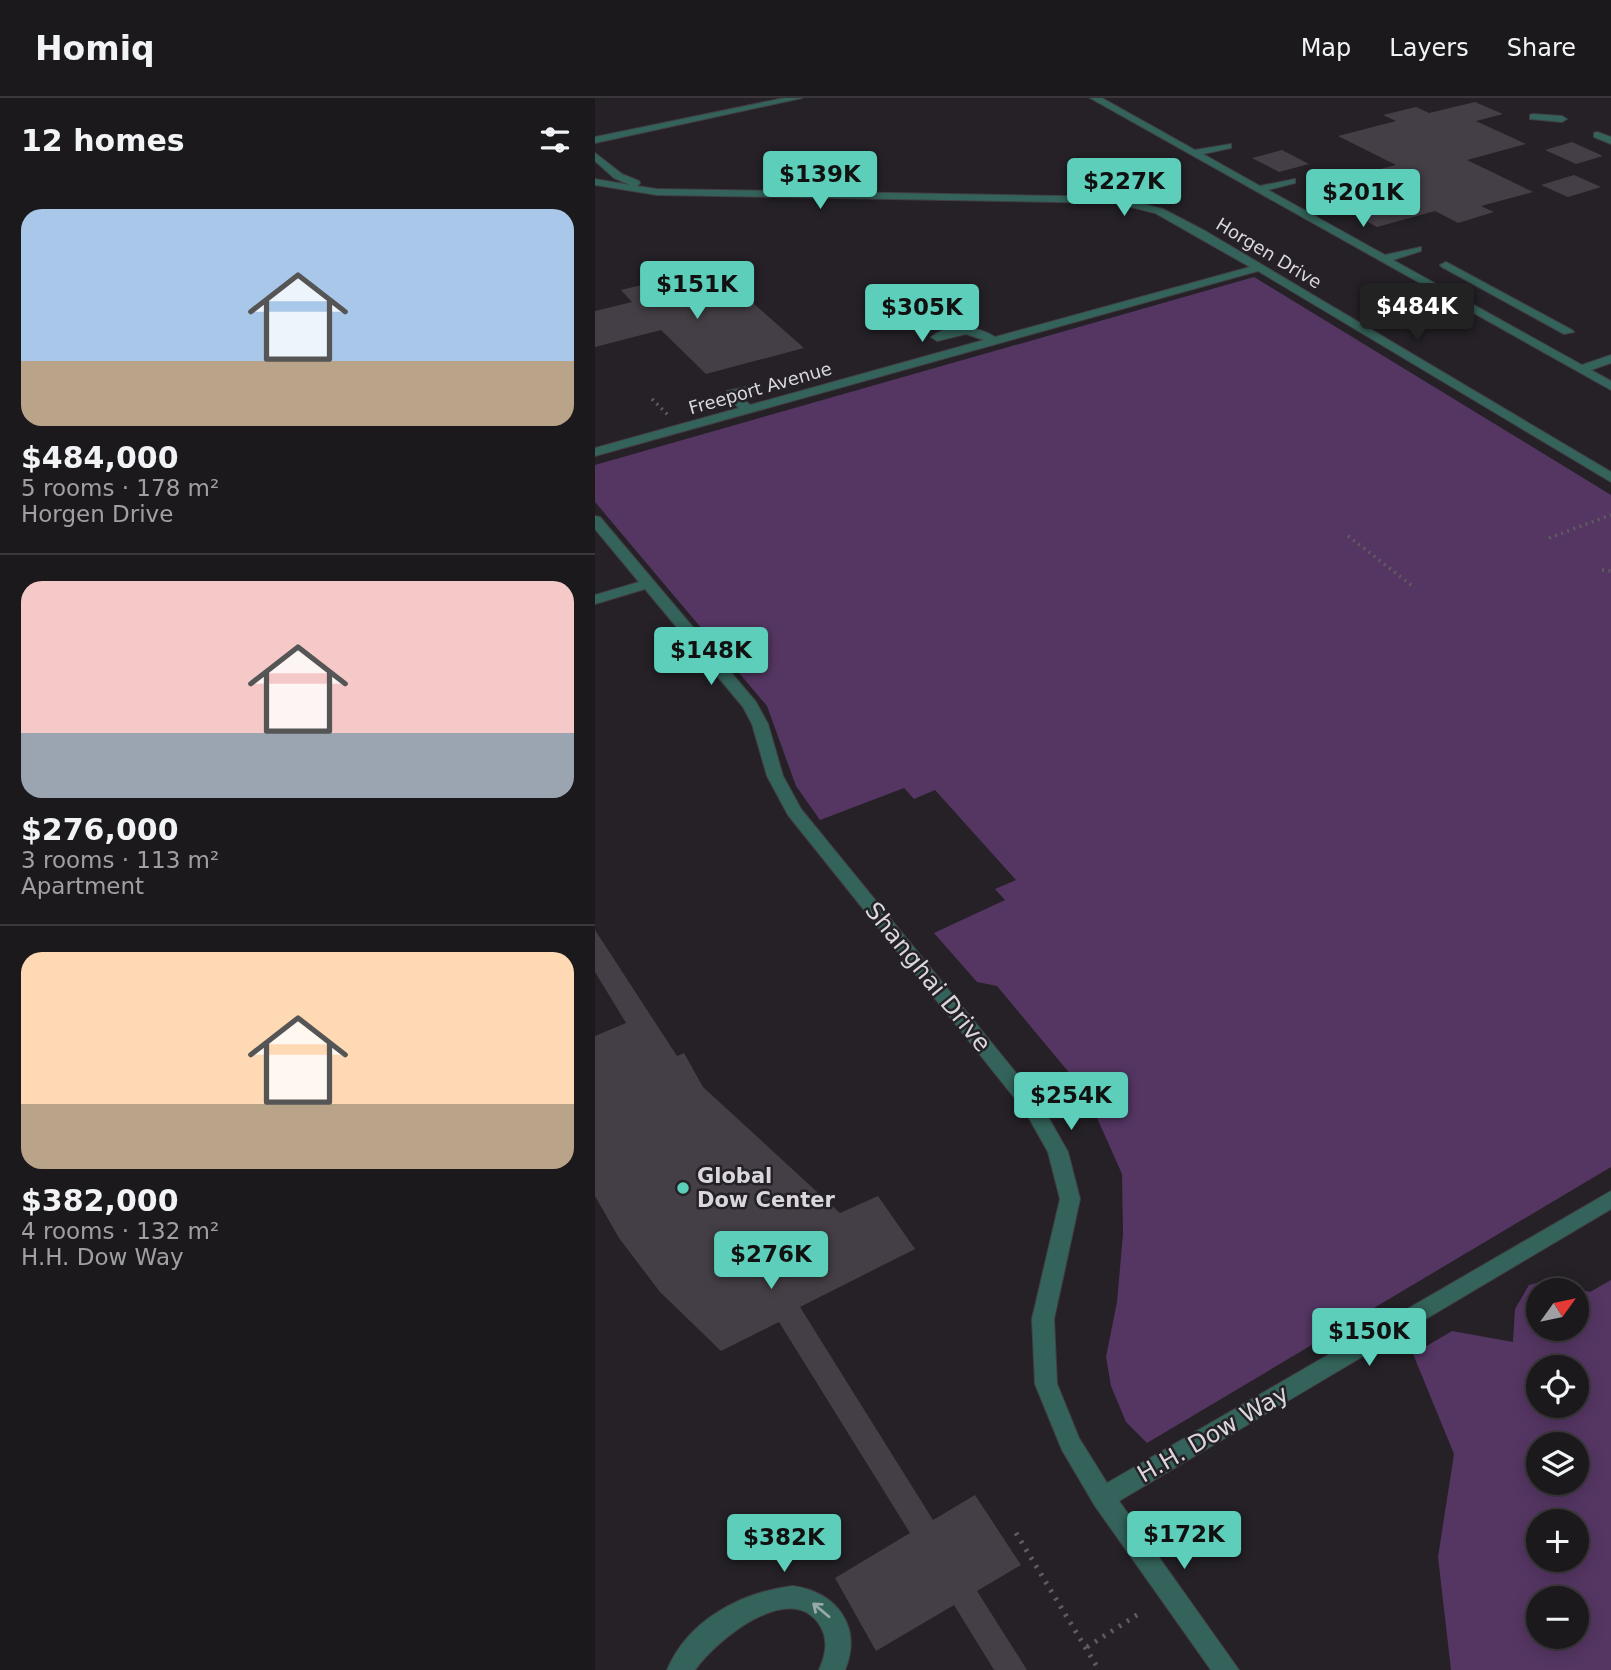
<!DOCTYPE html>
<meta charset="utf-8">
<style>
body{margin:0;font-family:"DejaVu Sans",sans-serif;background:#252226;color:#f1f3f6;height:100vh;display:flex;flex-direction:column;font-size:26px;white-space:nowrap}
*{box-sizing:border-box;margin:0}
p{font-size:23px;color:#a0a0a4}
.icon{flex:none;width:38px;height:38px;fill:none;stroke:currentColor;stroke-width:2;stroke-linecap:round;stroke-linejoin:round}
.map{position:relative;flex:1;overflow:hidden}
.sheet{display:flex;flex-direction:column;background:#1c191d;width:595px}
.sheet>*{flex:none}
.needle{width:46px;rotate:57deg}
.buttons{position:absolute;left:931px;top:1180px;display:grid;gap:14px}
.buttons a{display:grid;place-items:center;width:63px;height:63px;border-radius:50%;background:#1c191d;box-shadow:0 4px 18px #0003,0 0 0 2px #3a383b;font-size:35px}
.price{position:absolute;translate:-50% -60px;padding:0 16px;border-radius:7px;background:#5cceba;color:#111;font-size:23px;line-height:46px;filter:drop-shadow(0 2px 4px #0008)}
.price::after{content:'';position:absolute;left:50%;top:42px;width:21px;height:16px;margin-left:-10px;background:inherit;clip-path:polygon(0 0,100% 0,50% 100%)}
.price.on{background:#222;color:#fff}
ul{padding:0;list-style:none}
li{display:grid;align-content:center;gap:14px;height:371px;padding:0 21px}
li+li{border-top:2px solid #3a383b}
li span{display:grid;place-items:center;height:217px;border-radius:21px;color:#555}
li>.icon{margin-inline-start:auto}
span .icon{width:126px;height:126px;fill:#fffc;stroke-width:1}
li b{font-size:30px}
h2{display:flex;justify-content:space-between;align-items:center;height:84px;padding:0 21px;font-size:30px}
header{display:flex;align-items:center;gap:42px;box-sizing:border-box;height:98px;padding:0 35px;background:#1c191d;border-bottom:2px solid #3a383b}
header strong{font-size:33px}
nav{display:flex;gap:38px;margin-inline-start:auto;font-size:24px}
main{display:flex;flex:1;min-height:0}
.map>svg:first-child{display:block}
</style>
<header>
<strong>Homiq</strong>
<nav><a>Map</a><a>Layers</a><a>Share</a></nav>
</header>
<main>
<section class="sheet">
<h2>12 homes<svg class="icon" aria-label="filters" viewBox="0 0 24 24"><path d="M4 7h16M4 17h16"/><circle cx="9" cy="7" r="2"/><circle cx="15" cy="17" r="2"/></svg></h2>
<ul>
<li><span style="background:linear-gradient(#a9c7e8 70%,#b9a48a 0)"><svg class="icon" aria-label="home" viewBox="0 0 24 24"><path d="M3 11l9-7 9 7M6 9v11h12V9"/></svg></span><div><b>$484,000</b><p>5 rooms · 178 m²</p><p>Horgen Drive</p></div></li>
<li><span style="background:linear-gradient(#f6c9c9 70%,#9aa5b1 0)"><svg class="icon" aria-label="home" viewBox="0 0 24 24"><path d="M3 11l9-7 9 7M6 9v11h12V9"/></svg></span><div><b>$276,000</b><p>3 rooms · 113 m²</p><p>Apartment</p></div></li>
<li><span style="background:linear-gradient(#ffd9b3 70%,#b9a48a 0)"><svg class="icon" aria-label="home" viewBox="0 0 24 24"><path d="M3 11l9-7 9 7M6 9v11h12V9"/></svg></span><div><b>$382,000</b><p>4 rooms · 132 m²</p><p>H.H. Dow Way</p></div></li>
</ul>
</section>
<div class="map">
<svg width="1016" height="1572" viewBox="0 0 1016 1572">
<rect width="100%" height="100%" fill="#252127"/>
<path fill="#553663" fill-rule="evenodd" d="M659,179L1016,397V1069L552,1345L531,1324L516,1288L511,1259L522,1204L528,1136L527,1076L491,995L402,888L382,884L339,835L410,802L400,791L421,782L340,692L319,701L309,690L225,722L201,688L172,608L0,404V367Z
M952,1182L995,1194L1016,1182V1572H856L843,1459L859,1356L818,1256L857,1233L918,1244L920,1211L934,1187ZM943,1192H982V1230H943ZM943,1269H982V1307H943ZM943,1346H982V1384H943ZM943,1423H982V1461H943ZM943,1500H982V1538H943Z"/>
<path fill="#443f46" d="M880,4L908,16L881,23L931,46L872,62L938,94L886,108L899,114L863,125L840,113L782,129L753,113L792,102L750,80L801,67L743,38L801,23L788,17L821,9L834,15Z
M977,44L1008,58L981,66L950,52Z
M687,52L714,66L684,74L657,60Z
M979,77L1006,89L973,99L946,87Z
M118,170L209,250L111,276L66,232L0,249V213L37,204L26,192Z
M0,832L82,958L89,955L108,989L245,1115L283,1098L320,1151L205,1209L338,1422L380,1397L426,1467L382,1493L432,1572H399L359,1507L281,1553L240,1480L315,1435L184,1224L126,1253L65,1194L24,1140L0,1098V938L31,925L0,874Z"/>
<g fill="none" stroke-linecap="round" stroke-linejoin="round">
<g stroke="#423e44" stroke-width="2">
<path id="minor" d="M189,0H207L0,45V39Z
M495,0H507L600,52L636,46V50L608,56L665,88L700,81V85L673,92L790,157L826,149V153L798,162L987,267L1016,257V265L996,272L1016,283V292Z
M938,16L967,18L972,21L967,24L935,21V17Z
M1002,34L1016,39V46L999,39V35Z
M0,55L27,76L44,83L45,85L42,88L62,91L520,99L568,111L612,134L1016,374V384L663,173L0,358V350L144,310L132,299V293L161,287V293L145,297L155,307L389,242L371,236L342,243L336,239C354,225 381,227 400,239L655,169L560,115L520,105L62,97L0,87V81L35,87L19,80L0,63Z
M851,164L977,232L979,234L969,236L847,169L845,167Z
M0,418L5,419L161,604L173,626L188,678L206,711L444,1003L473,1054L485,1101L459,1221L462,1286L484,1340L512,1385L1016,1093V1111L524,1403L644,1572H616L500,1408L467,1352L440,1286L437,1221L465,1101L453,1054L430,1013L193,717L172,678L157,626L148,609L50,491L0,506V497L44,484L0,431Z
M198,1488C241,1494 268,1528 250,1572H224C231,1556 234,1541 224,1526C194,1482 120,1543 100,1572H72C93,1522 146,1494 198,1488Z"/>
</g>
<path stroke="#5f5c61" stroke-width="3.5" stroke-dasharray="2 4.5" stroke-linecap="butt" d="M57,301L74,318
M753,438L820,490
M954,440L1016,417
M1007,472L1016,473"/>
<path stroke="#5f5c61" stroke-width="5" stroke-dasharray="2.5 7" stroke-linecap="butt" d="M421,1435L504,1572
M492,1549L545,1515"/>
<use href="#minor" fill="#33635a" fill-rule="evenodd"/>
</g>
<defs><path id="oneway-shaft" d="M-6 0H5M1.5-3L5.5 0L1.5 3" fill="none" stroke-width="1.6" stroke-linecap="round" stroke-linejoin="round" transform="scale(1.75)"/></defs>
<use stroke="#97a9a8" href="#oneway-shaft" transform="translate(226 1512) rotate(-140)"/>
<circle fill="#5cceba" stroke="#252127" stroke-width="2.5" cx="88" cy="1090" r="7"/>
<g text-anchor="middle" dominant-baseline="central" stroke-width="5" stroke-linejoin="round" paint-order="stroke">
<g font-size="18" fill="#dad7dc" stroke="#252127">
<text transform="translate(674 155) rotate(31)">Horgen Drive</text>
<text transform="translate(165 290) rotate(-16)">Freeport Avenue</text>
</g>
<g font-size="21" font-weight="bold" fill="#dad7dc" stroke="#252127" text-anchor="start">
<text x="102" y="1078">Global<tspan x="102" dy="24">Dow Center</tspan></text>
</g>
<g font-size="24" fill="#dad7dc" stroke="#252127">
<text transform="translate(333 879) rotate(51)">Shanghai Drive</text>
<text transform="translate(618 1336) rotate(-30)">H.H. Dow Way</text>
</g>
</g>
</svg>
<div class="buttons">
<a><svg class="needle" viewBox="-14 -14 28 28"><path d="M0-13l5 13h-10z" fill="#e53935"/><path d="M0 13l5-13h-10z" fill="#a0a0a4"/></svg></a>
<a><svg class="icon" aria-label="locate" viewBox="0 0 24 24"><circle cx="12" cy="12" r="6"/><path d="M12 2v4M12 18v4M2 12h4M18 12h4"/></svg></a>
<a><svg class="icon" aria-label="layers" viewBox="0 0 24 24"><path d="M12 4l9 5-9 5-9-5zM3 14l9 5 9-5"/></svg></a>
<a>+</a>
<a>−</a>
</div>
<b class="price" style="left:225px;top:113px">$139K</b>
<b class="price" style="left:529px;top:120px">$227K</b>
<b class="price" style="left:768px;top:131px">$201K</b>
<b class="price" style="left:102px;top:223px">$151K</b>
<b class="price on" style="left:822px;top:245px">$484K</b>
<b class="price" style="left:327px;top:246px">$305K</b>
<b class="price" style="left:116px;top:589px">$148K</b>
<b class="price" style="left:476px;top:1034px">$254K</b>
<b class="price" style="left:176px;top:1193px">$276K</b>
<b class="price" style="left:774px;top:1270px">$150K</b>
<b class="price" style="left:589px;top:1473px">$172K</b>
<b class="price" style="left:189px;top:1476px">$382K</b>
</div>
</main>
